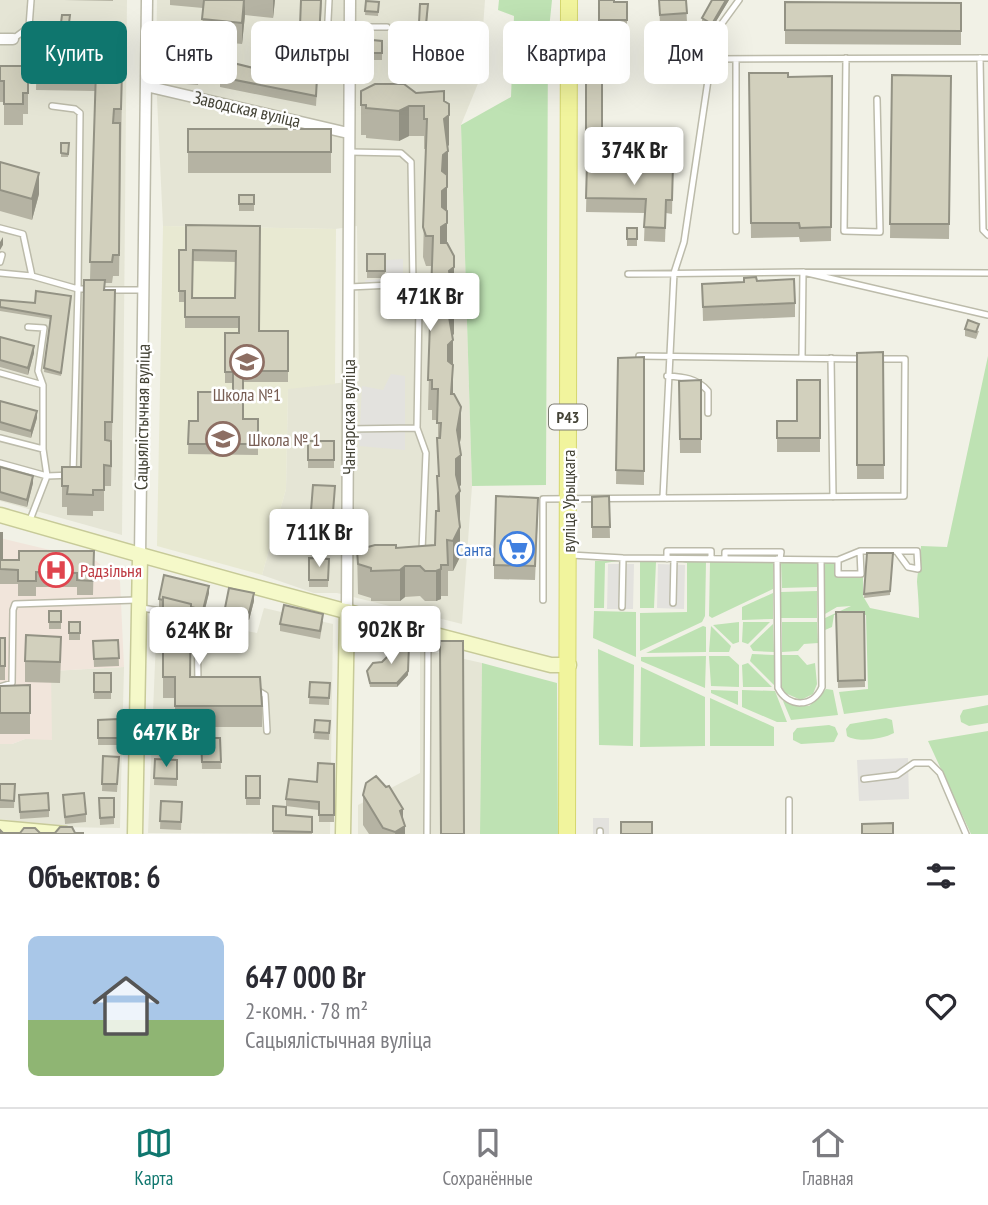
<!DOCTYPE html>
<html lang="ru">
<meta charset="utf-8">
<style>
body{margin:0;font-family:"PT Sans Narrow",sans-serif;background:#f7f7f7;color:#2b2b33;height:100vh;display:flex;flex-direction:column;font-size:26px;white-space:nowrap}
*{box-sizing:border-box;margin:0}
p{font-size:23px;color:#7c7c81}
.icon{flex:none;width:38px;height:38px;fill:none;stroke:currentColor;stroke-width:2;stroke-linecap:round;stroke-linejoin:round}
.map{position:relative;height:834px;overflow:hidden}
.panel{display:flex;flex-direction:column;background:#fff;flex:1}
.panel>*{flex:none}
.guide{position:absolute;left:21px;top:21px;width:947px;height:63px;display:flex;gap:14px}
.price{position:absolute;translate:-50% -60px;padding:0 16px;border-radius:7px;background:#fff;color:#222;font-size:23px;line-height:46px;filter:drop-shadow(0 2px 4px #0008)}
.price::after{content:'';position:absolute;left:50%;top:42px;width:21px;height:16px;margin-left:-10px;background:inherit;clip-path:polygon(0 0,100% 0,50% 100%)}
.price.on{background:#0f766e;color:#fff}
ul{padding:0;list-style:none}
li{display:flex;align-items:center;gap:21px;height:175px;padding:0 28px}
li+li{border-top:2px solid #e1e1e2}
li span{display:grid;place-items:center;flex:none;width:196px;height:140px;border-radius:10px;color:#555}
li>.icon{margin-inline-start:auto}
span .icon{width:84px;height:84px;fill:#fffc;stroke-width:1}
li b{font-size:30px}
h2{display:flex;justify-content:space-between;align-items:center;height:84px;padding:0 28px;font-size:30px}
.chip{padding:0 24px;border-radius:10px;background:#fff;box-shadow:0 7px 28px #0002;font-size:24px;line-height:63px}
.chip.on{background:#0f766e;color:#fff}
.menu{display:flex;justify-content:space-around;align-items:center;height:98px;border-top:2px solid #e1e1e2;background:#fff;font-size:19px;color:#7c7c81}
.menu a{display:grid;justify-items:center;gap:4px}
.menu .on{color:#0f766e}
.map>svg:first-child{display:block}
</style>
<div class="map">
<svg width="988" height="834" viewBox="0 0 988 834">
<rect width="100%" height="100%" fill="#f1f1e6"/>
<path fill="#e5e5d5" d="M0,0H127L122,535L0,501Z
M157,0H485L479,81L461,125L472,486L462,624L337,593H314L262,575L286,489L288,388L359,381L357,226L335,229L163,226L156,77Z
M264,608L333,624L330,834L148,833L157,615L257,633Z
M420,649L482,663L480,834H358V805L420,773Z
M124,667L120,828L57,827L0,819V744H12L25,739L51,671Z"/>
<path fill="#e8e9d2" d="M163,226L336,229L335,384L288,389L286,489L262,575L157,546Z"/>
<path fill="#f1e5db" d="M0,538L96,561L120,581L124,667L51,671L52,740L25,739L12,744H0Z"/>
<path fill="#bee2b3" d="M499,0H552L548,39L546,485L472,486L461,125L511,97L514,16L498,10Z
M988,356V695L844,714L839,692L868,689L866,615H834L832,627L825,630V618L851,606L837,607L825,614L824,562H836L837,575H863V596L870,608L919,618C919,605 918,594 917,582C917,574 921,559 921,546L947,547Z
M595,561H618L605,563L604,608H594Z
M640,561H671L656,562L654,608H640Z
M677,561L706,562L705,616L702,622L640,651V613L687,612V563Z
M710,562H773V589L712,618L709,616Z
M781,562L818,563L817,587L782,588Z
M817,591V618H781V592Z
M773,593V619L742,620V607Z
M594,611L636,612V657L593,638Z
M739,622V642L733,644L713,625Z
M743,622H770L748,644L742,642Z
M782,622H817L818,643L804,644L798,651L782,652Z
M773,624L774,652L753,651L750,646Z
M703,626L706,627V652L646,653Z
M711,626L731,646L729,652H709Z
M598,649L634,665L633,746L599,745Z
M752,654L774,655V685L750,661Z
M781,655H798L807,665L815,663L817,684L813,694L801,700L785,693L782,687Z
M706,656L705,688L641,661V657Z
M709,656H729L739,665V687L711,686Z
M482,663L557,683L558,834H480Z
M748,663L772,687H743L742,665Z
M641,667L705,697V746L640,747Z
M826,689L833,690L838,715L791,720L783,701L809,706Z
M711,690L738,691V705L711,693Z
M742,690L775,691L787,722H777L742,707Z
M710,698L774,727V746H710Z
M988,705V723L969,726L961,722L960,716L963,710Z
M886,718L892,720L894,733C883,739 857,743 847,736L846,729L850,724Z
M829,725L835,727L838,734L834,742L801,744L793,740V733L797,728Z
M988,731V834H971L928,741Z"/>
<path fill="#e3e2de" d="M403,259V284L366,286L365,280L386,279V260Z
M391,374L405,376V450L359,446L362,386L383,390Z
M608,564H634L633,609H607Z
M658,564L685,565L684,609L657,608Z
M908,758L909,799L859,801L857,760Z
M593,818H609V834H593Z"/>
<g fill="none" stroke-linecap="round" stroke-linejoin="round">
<g stroke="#bcbbaa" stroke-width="8">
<path id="lane" d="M350,27H387
M13,39L29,27L31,0
M327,40L329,0
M846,58L844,231L880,232L877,99
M980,58L983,230L988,235
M711,59L988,58
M349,152L401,153L411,162L413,284L419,305L417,428L426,453L422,551
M0,228L23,234L32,276L78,289L80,113L75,109L52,106
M736,231V59
M0,262L2,255
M0,273L32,276
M988,273L803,272L988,315
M628,274L803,272L802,358
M349,287L413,284
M100,290H143
M28,327L44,328L38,371L43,385
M639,356L863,359
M831,358L833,497
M0,373L43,385V449L47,476L30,520
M667,376C683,377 697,378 708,391V413
M348,429L417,428
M0,438L43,449
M0,463L47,476L73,475L78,289H90
M663,497L674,273L684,242L715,33L739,0
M571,555L623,558L838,560L860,551H917L918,569L908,567L897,552
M667,559V551H711V559
M725,559V552H781L780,559
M777,559L778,688C788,708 813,708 822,687L821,560
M838,560V574H861L860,551
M543,600V499L904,496L905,359H876
M673,603L674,559
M622,607L623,558
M142,608L167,612
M187,616L197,621L198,683
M0,687L12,683L13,610L15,604L136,600
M255,689L265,695L267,731
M864,779L897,775L914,763H930L940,773L966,834
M789,800V834
M600,831V834
M427,834L428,634"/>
</g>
<g stroke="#bcbbaa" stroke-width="13">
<path id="street" d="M0,39H13
M146,86L348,133
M140,557L147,0
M347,611L350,0"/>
</g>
<g stroke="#c7ca98" stroke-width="17">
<path id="secondary" d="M0,515C183,568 367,618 551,665H569
M0,828L66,834
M135,834L140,557
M343,834L347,611"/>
</g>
<g stroke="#d5d76f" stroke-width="18">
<path id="primary" d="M567,834L569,0"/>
</g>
<use href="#lane" stroke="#fff" stroke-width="5"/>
<use href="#street" stroke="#fff" stroke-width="10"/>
<use href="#secondary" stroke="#f5f9c9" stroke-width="14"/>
<use href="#primary" stroke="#f1f49d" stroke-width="16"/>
</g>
<path fill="#b5b3a3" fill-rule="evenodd" d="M64,0H113V1Z
M170,0H275L273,18L245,15L242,44L202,40L203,8L170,5Z
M301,0H322L316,106L220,87V77L302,80L305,69L304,54H307V37L300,36Z
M599,0L614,2H627V31H602V158H586V28H599Z
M659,0H686L687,23L660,25Z
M712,0H729L712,28L702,22V18Z
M366,1L379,2L378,16L365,15Z
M785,2L961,3V45L785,44Z
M428,11L427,24L434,32L432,46L414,44V37L419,23Z
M62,15H70L69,27L61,26Z
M163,30L185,31L184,58L162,57Z
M449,39H466L467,73L450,74Z
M372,40L382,41V60H372Z
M37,43L108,49L116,69L122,92L119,276H113L112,283H105V290H115L111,486H104V511H93V516L67,515V507H62V467H81L90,280L95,91L36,90Z
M0,66H28V114H23V125H4V102H0Z
M200,70L198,85L186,84V77Z
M749,73L788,77L832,76L831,241L800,242L799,237L751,238Z
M892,75L951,76L949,239L890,238Z
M361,91L416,93L444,101L449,145L448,146V182H447V243L454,297V334L452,336L453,394L461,437L459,446L461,485L459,487L460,557L453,571H448V596H441V599L436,601H425L420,596L405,597L400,601H371V598L358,594L357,550L435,545L437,511V476H438V420H432V410H428L432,266H426L423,257L426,149H424V136H409L399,141L366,138V135H361Z
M188,129H331V173H188Z
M61,143H69L68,157H61Z
M0,162L39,194L32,220L0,211Z
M587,163L673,165L672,214L666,213L665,242L644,241L645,213L586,212Z
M239,195H254V211H239Z
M260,226L259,331L288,363V382H243V419H258V455L188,454L189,421H198L233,392V383H225V333H239V328H185V302H179V250H186ZM193,261L236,262L235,298H193Z
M627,228H637V246H627Z
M367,254H385V278H367Z
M744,282L795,303V317L703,321L702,284Z
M71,296L61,376L44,372L50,319L0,311V300L35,303Z
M965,329L979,331L976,339L965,336Z
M0,337L34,353L28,375L0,367Z
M883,352L884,479H857V353Z
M644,357V485L616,484L618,358Z
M701,380V453H680L679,381Z
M820,380V452H777V421H797Z
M0,401L37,418L31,438L0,430Z
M308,441H334V468H308Z
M0,467L33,483L27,507L0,500Z
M313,485L335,486L333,519L311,518Z
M609,496L610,538H592V497Z
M538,512L535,580L494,579V565Z
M0,533L2,560H19L94,551L93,595H77V587H36V596H18V584H0Z
M867,553H893L890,595L864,598Z
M309,558L329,559L328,587H309Z
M209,593L203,617L191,614L190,677L262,706V727H175V698H163V608L159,607V599Z
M254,601L249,620L225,615V608Z
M49,611H61V629H49Z
M836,612H864L865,687L838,688Z
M323,621L320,639L280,631V624Z
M69,622H80V640H69Z
M0,638H5V680H0Z
M118,640L119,666L94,667L93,641Z
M61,658L60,683L25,682V661Z
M367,671L408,675L397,687H370Z
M94,673H111V699H94Z
M310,682L330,683L329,705L309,704Z
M30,685V734H0V686Z
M118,719V745H98V720Z
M315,720L330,721L329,740L314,739Z
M201,738H220L221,769H202Z
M103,756L119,757L117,792L102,791Z
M155,759L177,760V786L154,785Z
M334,764V822H319V810L286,806V799L317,782Z
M246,776H260V805H246Z
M0,784H15L14,808H0Z
M19,795L49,810V817L20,819Z
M63,795L86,814V822L65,824Z
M363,795L403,819L405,834H369L363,825Z
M99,798H114V824L100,825Z
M161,801L182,802L181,830L160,829Z
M273,806L286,815L312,817V834H273Z"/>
<path fill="#939284" d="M245,0V15L242,44V23Z
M273,0H275L273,18Z
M726,0H729L712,28V24Z
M116,51V72L110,67Z
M449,104V145L444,149V119Z
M409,106V136L399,141V111Z
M448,151V182L443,185L447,187V253L441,258L443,155Z
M39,173V194L32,220V199Z
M3,237V245L0,250V242Z
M454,256V297L449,301V271Z
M454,304V334L449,338L453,340V395L451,424L448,376L449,308Z
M34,346V353L28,375V368Z
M461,407V437L457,458L461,455V485L456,489L460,491V521L456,526L457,430Z
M37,411V418L31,438V431Z
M33,476V483L27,507V500Z
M460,527V557L453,571V541Z
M405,566V597L400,601V570Z
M441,569V599L436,601V571Z
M209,586V593L203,617V610Z
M254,593V601L249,620V613Z
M409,645L408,675L397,687V683Z
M403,809V827L405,826V834H395L400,811Z"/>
<path fill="#d2d0bd" stroke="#939284" stroke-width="2" fill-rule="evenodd" d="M204,0H244L242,23L202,19Z
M301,0H321L316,96L220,77L225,61L302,80L303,69H305L304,54H307V27L300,26Z
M599,0H614V2H627V20H599Z
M659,0H686L687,13L660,15Z
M712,0H726L712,24L702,18Z
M366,1L379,2L378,12L365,11Z
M785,2L961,3V31L785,30Z
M420,4H428L426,24L434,25L432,39L414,37L416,23H419Z
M62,15H70L69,23H61Z
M586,28H602V143H586Z
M163,30L185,31L184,51L162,50Z
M449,39H466L467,66L450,67Z
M372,40L382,41V53H372Z
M37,43L108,45V49L116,51L110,67L122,71L121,109H114L113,123H120L119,255H113L112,262H90L96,70L36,69Z
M188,61L200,63L198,78L186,77Z
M0,66H28V93H23V104H4V81H0Z
M749,73H788V77L832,76L831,227L800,228L799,223H751Z
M892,75L951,76L949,224H890Z
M375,84H404L416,93L444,91V101L449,104V115L444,119L448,151L443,155L442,171L447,175V187L442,191V207L447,211V223L441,227V243H447L454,256V267L449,271L454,304L449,308V317L453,340L448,345V361L453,365L451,394H454L461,407L457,430L461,455L456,459V475L460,491L456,496L460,527L453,541L447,540L448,565H441V569L436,571H425L420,566H405L400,570L371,571V568L358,564L357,550L375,545H396V548L435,545L436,511H439L437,476H439L437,438H440L441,423H437L438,389H432V380H428L433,236H426L423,227L427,119H424V106H409L399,111L366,108V105H361V91Z
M188,129H331V152H188Z
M61,143H69L68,154L61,153Z
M0,162L39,173L32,199L0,190Z
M587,163L673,165L672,200H666L665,228L644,227L646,199L586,198Z
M239,195H254V204H239Z
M186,225L260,226L259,331H288V371H243V419H258V444H188L189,421H198V392H233V372H225V333H239V317H185V291H179V250H186ZM193,250L236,251L235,298H192Z
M627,228H637V239H627Z
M367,254H385V271H367Z
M756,277L757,281L794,279L795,303L703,307L702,284L744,282V278Z
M84,280H105L104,290H115L112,422H105V440L111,441V466L104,465V490H93V495L67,494L68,486H62V467H81Z
M36,291L71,296L61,373L44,368L51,316L0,307V300L35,303Z
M968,320L979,324L976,332L965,329Z
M0,337L34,346L28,368L0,360Z
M883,352L884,465H857V353Z
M644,357V471L616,470L618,358Z
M701,380V439H680L679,381Z
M797,380H820V438H777V421H797Z
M0,401L37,411L31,431L0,422Z
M308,441H334V460H308Z
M0,467L33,476L27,500L0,492Z
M313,485L335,486L333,512L311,511Z
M496,496L538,498L535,566L494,565Z
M609,496L610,527H592V497Z
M0,533H2V560H19V551H94L93,581L77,580V573L36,572V581H18V570L0,569Z
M867,553H893L890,591L864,594Z
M309,558L329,559L328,580H309Z
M164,575L209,586L203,610L191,607V604L163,597V600L159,599Z
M229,588L254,593L249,613L225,608Z
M163,597L191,604L190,677H260L262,706H175V677H163Z
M284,605L323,614L320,631L280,624Z
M49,611H61V622H49Z
M836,612H864L865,680L838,681Z
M69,622H80V633H69Z
M26,635L61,637L60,662L25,661Z
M0,638H5V666H0Z
M118,640L119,658L94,659L93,641Z
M440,641H463L464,834H441Z
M396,642L409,645L408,671L397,683H370L367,671L373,663L382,662L387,657L388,648Z
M94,673H111V692H94Z
M310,682L330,683L329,698L309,697Z
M30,685V713H0V686Z
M118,719V738H98V720Z
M315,720L330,721L329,733L314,732Z
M201,738H220L221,762H202Z
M103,756L119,757L117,784H102Z
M155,759L177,760V779L154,778Z
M318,763L334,764V815H319V802L286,799L289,779L317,782Z
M246,776H260V798H246Z
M376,776L386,787L389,786L403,809L400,811L405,826L395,832L383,828L363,795L366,783Z
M0,784H15L14,801L0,800Z
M48,793L49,810L20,812L19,795Z
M84,793L86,814L65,817L63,795Z
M99,798H114V817L100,818Z
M161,801L182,802L181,822L160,821Z
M273,806L286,807V815L312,817V832L273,831Z
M621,822H652V834H621Z
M893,823V834H862V824Z
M60,827H72L75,833H83V834H0V830L3,833H20L24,828H35L40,833H55Z"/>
<defs>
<g id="school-ring" transform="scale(1.75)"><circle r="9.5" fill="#fff" stroke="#8d6e63" stroke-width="1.5"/><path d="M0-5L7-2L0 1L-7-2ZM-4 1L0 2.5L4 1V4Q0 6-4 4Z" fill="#8d6e63"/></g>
<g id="supermarket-ring" transform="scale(1.75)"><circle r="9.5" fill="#fff" stroke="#3f7fe0" stroke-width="1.5"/><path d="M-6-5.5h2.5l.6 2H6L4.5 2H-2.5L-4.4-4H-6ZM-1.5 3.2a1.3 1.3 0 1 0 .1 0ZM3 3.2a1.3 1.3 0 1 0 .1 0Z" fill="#3f7fe0"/></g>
<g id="hospital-ring" transform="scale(1.75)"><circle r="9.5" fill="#fff" stroke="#e0444e" stroke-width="1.5"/><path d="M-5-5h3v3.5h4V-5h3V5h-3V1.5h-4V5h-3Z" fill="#e0444e"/></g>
</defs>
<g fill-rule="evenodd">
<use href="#school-ring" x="247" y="362"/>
<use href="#school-ring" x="223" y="439"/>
<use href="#supermarket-ring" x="517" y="549"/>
<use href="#hospital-ring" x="56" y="570"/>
</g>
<g text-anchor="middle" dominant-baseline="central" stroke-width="5" stroke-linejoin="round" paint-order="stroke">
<rect fill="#fff" stroke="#7c7b72" stroke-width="2" x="549" y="404.5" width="38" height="25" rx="5"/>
<g font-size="16" font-weight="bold" fill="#444336">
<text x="568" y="417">Р43</text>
</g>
<g font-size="18" fill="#444336" stroke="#fff">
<text transform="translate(247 109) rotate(13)">Заводская вуліца</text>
<text transform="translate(142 417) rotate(-89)">Сацыялістычная вуліца</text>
<text transform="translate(348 417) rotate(-90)">Чангарская вуліца</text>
<text transform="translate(568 501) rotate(-90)">вуліца Урыцкага</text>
</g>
<g font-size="18" fill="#785e54" stroke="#fff">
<text x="247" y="394">Школа №1</text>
<text x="248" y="439" text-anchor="start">Школа № 1</text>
</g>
<g font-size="18" fill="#366cbe" stroke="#fff" text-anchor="end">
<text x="492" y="549">Санта</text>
</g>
<g font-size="18" fill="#be3a42" stroke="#fff" text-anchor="start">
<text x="80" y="570">Радзільня</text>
</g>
</g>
</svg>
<b class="price" style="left:634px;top:187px">374K Br</b>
<b class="price" style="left:430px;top:333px">471K Br</b>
<b class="price" style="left:319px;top:569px">711K Br</b>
<b class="price" style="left:391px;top:666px">902K Br</b>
<b class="price" style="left:199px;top:667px">624K Br</b>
<b class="price on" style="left:166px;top:769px">647K Br</b>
<div class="guide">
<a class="chip on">Купить</a>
<a class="chip">Снять</a>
<a class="chip">Фильтры</a>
<a class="chip">Новое</a>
<a class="chip">Квартира</a>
<a class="chip">Дом</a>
</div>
</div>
<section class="panel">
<h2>Объектов: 6<svg class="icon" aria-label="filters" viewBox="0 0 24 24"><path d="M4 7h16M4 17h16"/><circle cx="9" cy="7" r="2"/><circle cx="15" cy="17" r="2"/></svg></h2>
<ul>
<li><span style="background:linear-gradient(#a9c7e8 60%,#8fb573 0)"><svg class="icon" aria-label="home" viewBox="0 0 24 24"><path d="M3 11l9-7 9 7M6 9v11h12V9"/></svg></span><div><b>647 000 Br</b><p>2-комн. · 78 m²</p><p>Сацыялістычная вуліца</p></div><svg class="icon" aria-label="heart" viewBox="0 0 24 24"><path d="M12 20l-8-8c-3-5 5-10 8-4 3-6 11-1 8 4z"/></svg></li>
</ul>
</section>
<nav class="menu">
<a class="on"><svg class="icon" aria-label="map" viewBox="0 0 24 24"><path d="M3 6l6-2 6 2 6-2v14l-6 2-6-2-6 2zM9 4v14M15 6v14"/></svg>Карта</a>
<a><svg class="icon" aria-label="saved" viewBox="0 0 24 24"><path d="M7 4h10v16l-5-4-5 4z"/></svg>Сохранённые</a>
<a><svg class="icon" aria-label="home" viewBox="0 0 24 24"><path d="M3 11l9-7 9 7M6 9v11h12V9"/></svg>Главная</a>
</nav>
